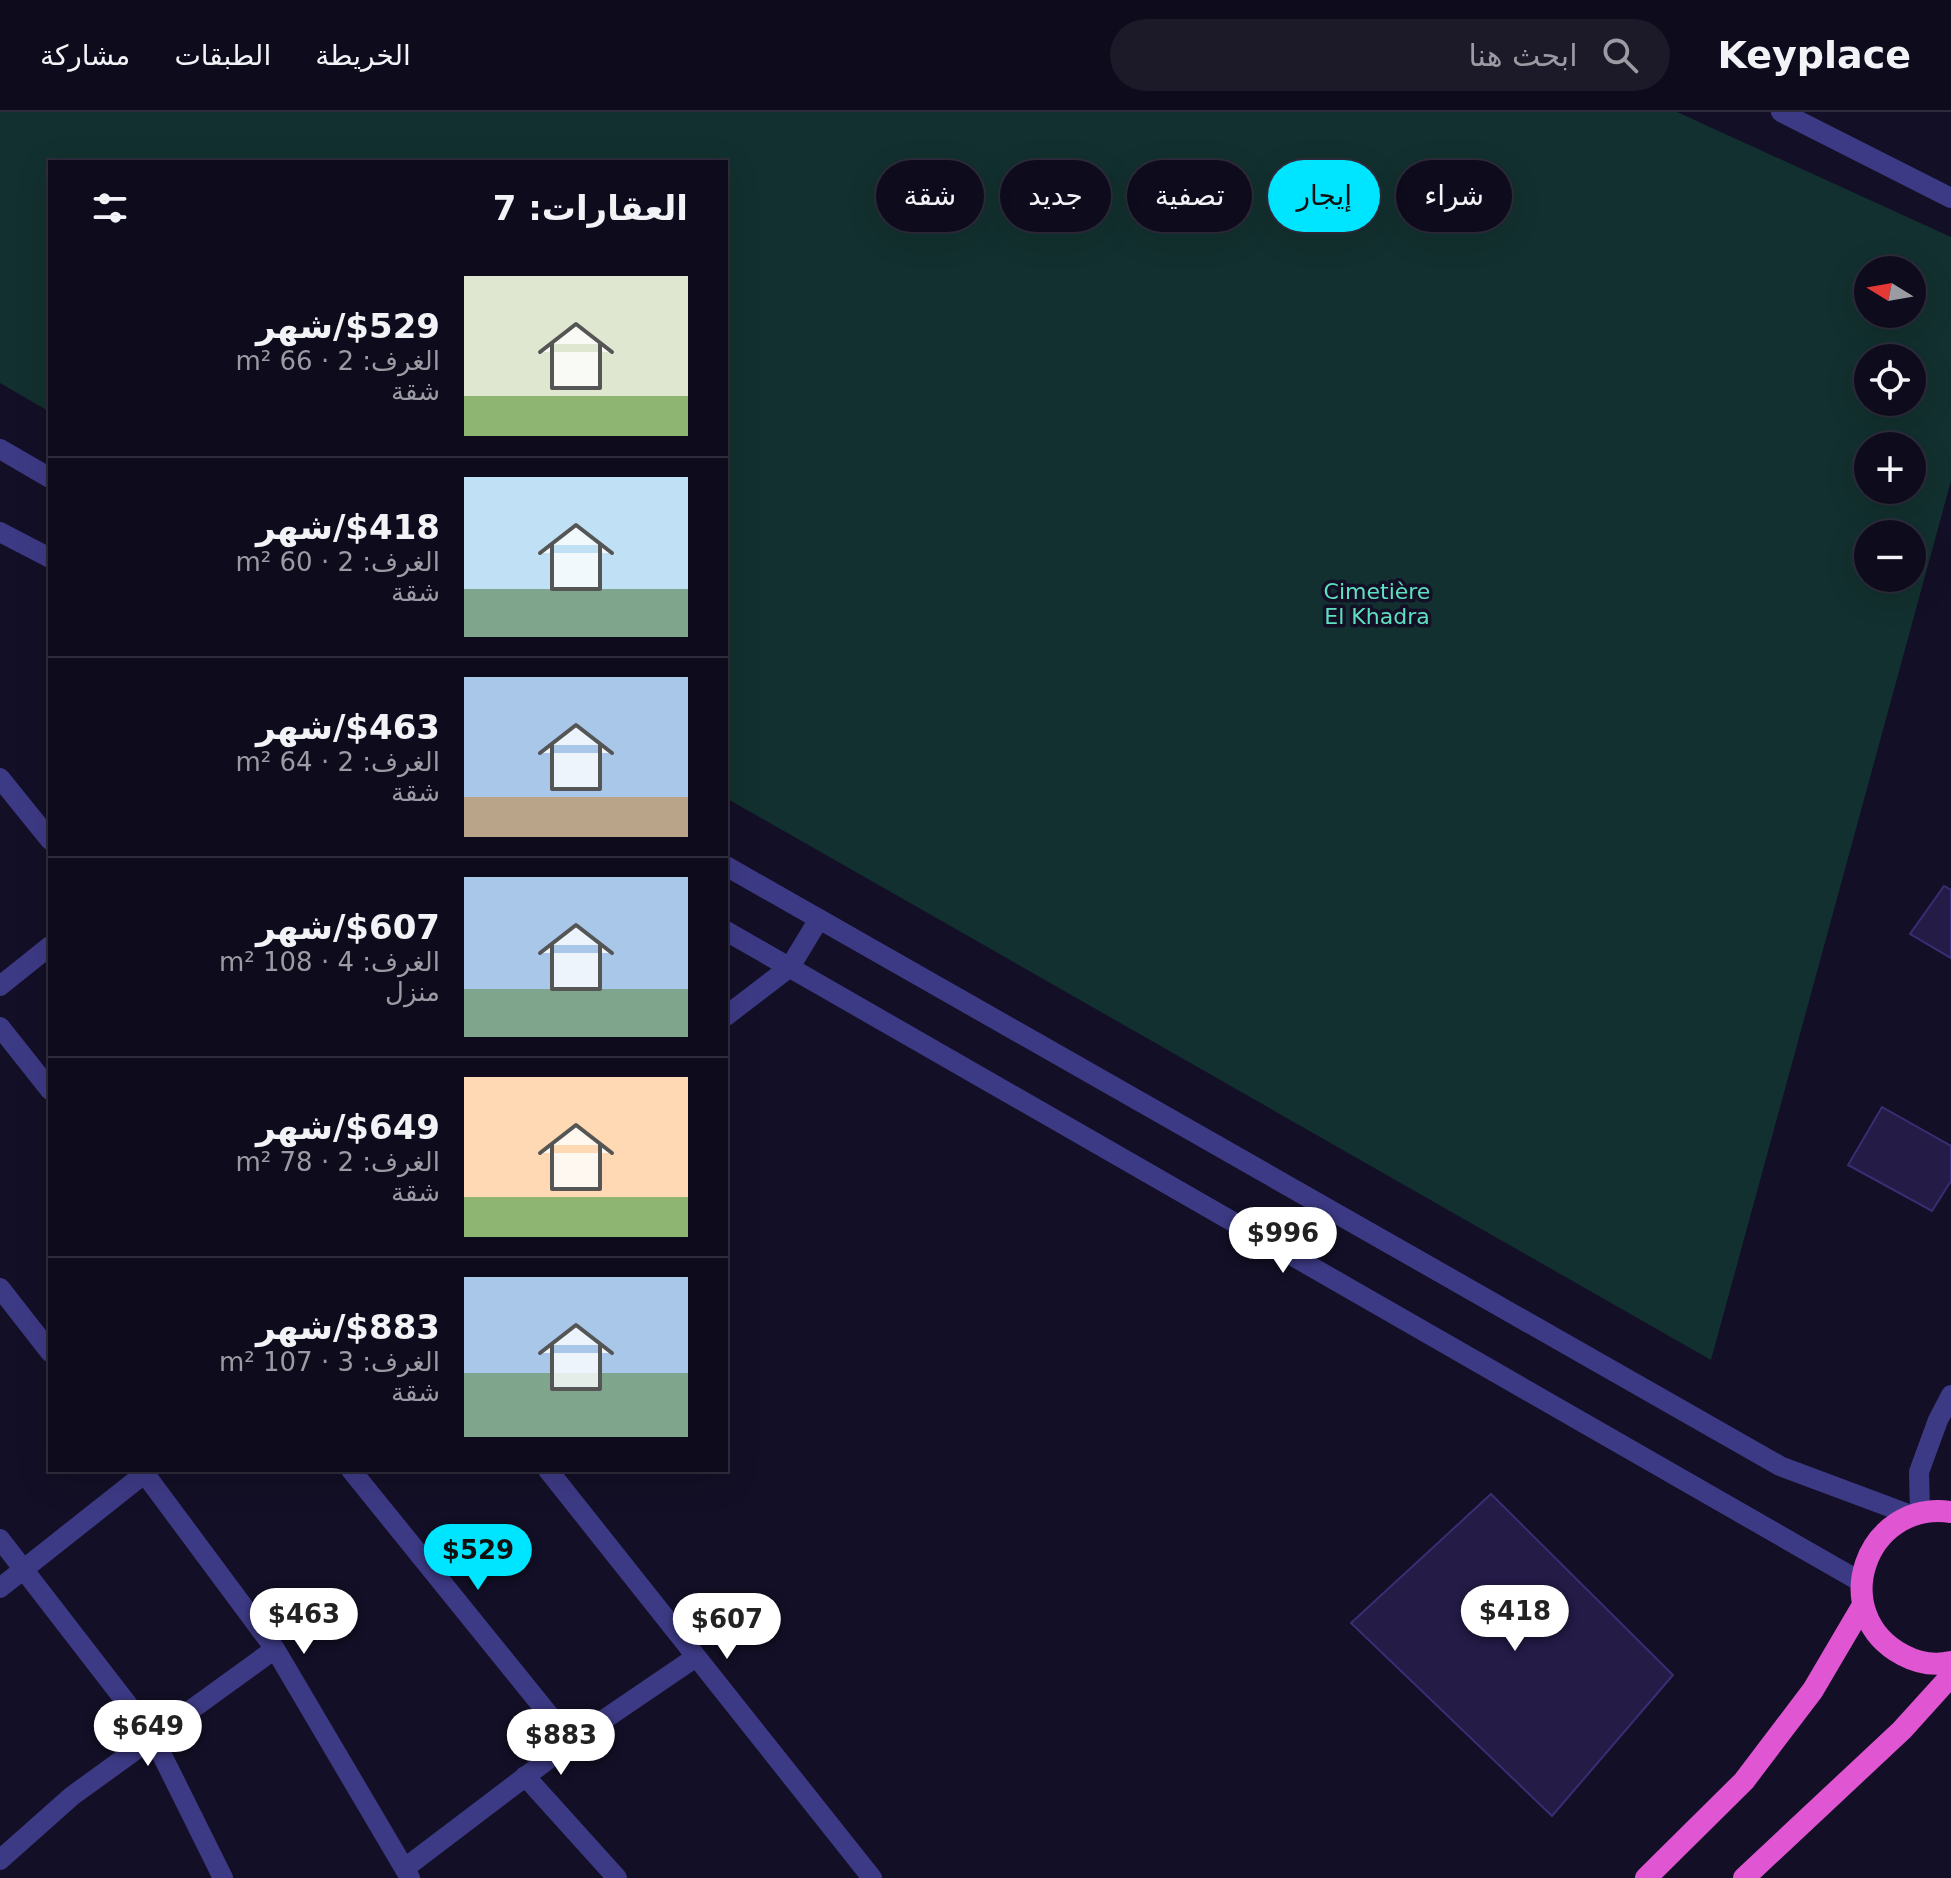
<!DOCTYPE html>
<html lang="ar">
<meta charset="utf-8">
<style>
body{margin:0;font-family:"DejaVu Sans","Noto Naskh Arabic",sans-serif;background:#1c1929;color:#f1f3f6;direction:rtl;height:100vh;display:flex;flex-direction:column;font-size:30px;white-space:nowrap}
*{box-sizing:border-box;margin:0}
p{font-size:26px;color:#9b9ba3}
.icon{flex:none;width:44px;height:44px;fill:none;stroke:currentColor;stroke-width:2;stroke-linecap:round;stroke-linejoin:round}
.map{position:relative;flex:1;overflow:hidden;direction:ltr}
.side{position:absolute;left:48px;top:48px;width:680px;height:1312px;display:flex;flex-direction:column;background:#0e0b1c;border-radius:0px;box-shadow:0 8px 32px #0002,0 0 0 2px #2e2b3b;direction:rtl}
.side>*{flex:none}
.banner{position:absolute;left:752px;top:48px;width:760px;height:72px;direction:rtl;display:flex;gap:16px}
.needle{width:52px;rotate:281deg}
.tools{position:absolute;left:1854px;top:144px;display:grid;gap:16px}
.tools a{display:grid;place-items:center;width:72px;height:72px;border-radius:50%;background:#0e0b1c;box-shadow:0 8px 32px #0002,0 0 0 2px #2e2b3b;font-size:40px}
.price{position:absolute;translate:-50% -68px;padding:0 18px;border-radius:28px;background:#fff;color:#222;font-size:26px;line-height:52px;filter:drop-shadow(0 2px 4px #0008)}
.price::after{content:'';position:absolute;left:50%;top:48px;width:24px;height:18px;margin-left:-12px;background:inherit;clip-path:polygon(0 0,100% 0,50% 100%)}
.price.active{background:#00e5ff;color:#111}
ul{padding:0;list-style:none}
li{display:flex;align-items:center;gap:24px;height:200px;padding:0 40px}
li+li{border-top:2px solid #2e2b3b}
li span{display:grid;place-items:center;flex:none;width:224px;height:160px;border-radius:0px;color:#555}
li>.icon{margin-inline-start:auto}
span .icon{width:96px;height:96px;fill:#fffc;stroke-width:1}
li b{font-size:34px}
h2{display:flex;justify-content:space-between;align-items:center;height:96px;padding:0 40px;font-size:34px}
.chip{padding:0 28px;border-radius:36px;background:#0e0b1c;box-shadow:0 8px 32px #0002,0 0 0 2px #2e2b3b;font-size:28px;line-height:72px}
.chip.active{background:#00e5ff;color:#111}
header{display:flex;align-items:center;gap:48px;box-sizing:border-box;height:112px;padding:0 40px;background:#0e0b1c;border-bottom:2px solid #2e2b3b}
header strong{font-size:38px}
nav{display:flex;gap:44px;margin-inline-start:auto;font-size:28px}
.search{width:560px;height:72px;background:#1c1929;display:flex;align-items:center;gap:20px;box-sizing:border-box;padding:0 28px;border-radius:44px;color:#9b9ba3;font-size:30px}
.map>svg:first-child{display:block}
</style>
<header>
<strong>Keyplace</strong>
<div class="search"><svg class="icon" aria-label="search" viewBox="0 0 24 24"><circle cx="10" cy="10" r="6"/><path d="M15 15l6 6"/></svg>ابحث هنا</div>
<nav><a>الخريطة</a><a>الطبقات</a><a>مشاركة</a></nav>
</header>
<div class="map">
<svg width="1951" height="1766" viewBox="0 0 1951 1766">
<rect width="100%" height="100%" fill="#130f26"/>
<path fill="#12302f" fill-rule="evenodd" d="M0,0H1677L1951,125V369L1711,1248L726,686V50H50V300L0,271ZM1868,158H1912V202H1868ZM1868,246H1912V290H1868ZM1868,334H1912V378H1868ZM1868,422H1912V466H1868Z"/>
<path fill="#241b47" stroke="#3b2d73" stroke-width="2" d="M1944,774L1951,778V846L1910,822Z
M1882,995L1951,1034V1069L1932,1099L1848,1053Z
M1491,1382L1673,1563L1552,1704L1351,1511Z"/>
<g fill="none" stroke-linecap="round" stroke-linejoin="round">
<path stroke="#3d3a85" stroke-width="20" d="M0,666L50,728
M0,874L50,834
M726,904L790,855L819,807
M0,915L50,978
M0,1176L50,1240
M142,1358L275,1537L410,1766
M351,1358L571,1630
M548,1358L872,1766
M1920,1400L1919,1360L1938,1308L1951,1283
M0,1427L153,1625L223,1766
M0,1476L149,1358
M525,1664L617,1766
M0,1748L72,1684L275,1537
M405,1756L571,1630L696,1545"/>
<path stroke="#3d3a85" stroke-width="20" d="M1781,0L1951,86
M0,337L50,366
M0,420L50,446
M726,754L1780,1354L1911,1403
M726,819L1861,1470"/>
<path stroke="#e055d1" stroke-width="22" d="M1951,1400C1865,1388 1826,1502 1903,1543C1918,1551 1934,1554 1951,1550
M1646,1766L1744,1669L1813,1578L1863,1493
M1744,1766L1902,1618L1951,1564"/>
</g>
<g text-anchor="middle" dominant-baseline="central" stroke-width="7" stroke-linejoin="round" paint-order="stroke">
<g font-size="22" fill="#5fe0c0" stroke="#130f26">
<text x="1377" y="479">Cimetière<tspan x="1377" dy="25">El Khadra</tspan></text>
</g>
</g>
</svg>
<div class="tools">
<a><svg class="needle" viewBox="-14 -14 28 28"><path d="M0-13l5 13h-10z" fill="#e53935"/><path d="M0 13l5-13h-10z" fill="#9b9ba3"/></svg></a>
<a><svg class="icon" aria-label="locate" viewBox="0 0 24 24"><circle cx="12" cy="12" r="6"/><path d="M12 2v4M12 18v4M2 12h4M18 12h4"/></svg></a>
<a>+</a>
<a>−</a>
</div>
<b class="price" style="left:1283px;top:1163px">$996</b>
<b class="price active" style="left:478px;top:1480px">$529</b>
<b class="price" style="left:1515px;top:1541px">$418</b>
<b class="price" style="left:304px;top:1544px">$463</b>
<b class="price" style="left:727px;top:1549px">$607</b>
<b class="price" style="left:148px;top:1656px">$649</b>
<b class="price" style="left:561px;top:1665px">$883</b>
<div class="banner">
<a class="chip">شراء</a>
<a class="chip active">إيجار</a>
<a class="chip">تصفية</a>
<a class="chip">جديد</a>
<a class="chip">شقة</a>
</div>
<section class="side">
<h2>العقارات: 7<svg class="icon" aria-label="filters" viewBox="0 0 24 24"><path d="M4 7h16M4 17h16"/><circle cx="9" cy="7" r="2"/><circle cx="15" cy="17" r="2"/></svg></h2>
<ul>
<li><span style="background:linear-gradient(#dfe7d0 75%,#8fb573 0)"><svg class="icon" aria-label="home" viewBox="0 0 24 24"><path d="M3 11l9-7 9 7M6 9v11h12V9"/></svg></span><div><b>$529/شهر</b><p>الغرف: 2 · 66 m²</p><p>شقة</p></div></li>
<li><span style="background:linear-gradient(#bfe0f5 70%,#7fa58c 0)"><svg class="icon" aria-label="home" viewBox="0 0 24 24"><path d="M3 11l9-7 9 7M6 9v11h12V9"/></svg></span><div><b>$418/شهر</b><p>الغرف: 2 · 60 m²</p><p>شقة</p></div></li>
<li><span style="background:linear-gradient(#a9c7e8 75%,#b9a48a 0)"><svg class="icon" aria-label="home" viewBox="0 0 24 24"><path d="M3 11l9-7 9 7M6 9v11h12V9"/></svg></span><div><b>$463/شهر</b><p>الغرف: 2 · 64 m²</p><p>شقة</p></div></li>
<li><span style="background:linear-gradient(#a9c7e8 70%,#7fa58c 0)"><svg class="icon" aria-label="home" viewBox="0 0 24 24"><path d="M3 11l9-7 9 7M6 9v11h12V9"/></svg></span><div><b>$607/شهر</b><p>الغرف: 4 · 108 m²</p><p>منزل</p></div></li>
<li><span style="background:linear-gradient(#ffd9b3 75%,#8fb573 0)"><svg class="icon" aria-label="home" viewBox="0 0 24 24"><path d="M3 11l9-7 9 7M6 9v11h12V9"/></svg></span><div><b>$649/شهر</b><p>الغرف: 2 · 78 m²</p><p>شقة</p></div></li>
<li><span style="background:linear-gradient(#a9c7e8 60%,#7fa58c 0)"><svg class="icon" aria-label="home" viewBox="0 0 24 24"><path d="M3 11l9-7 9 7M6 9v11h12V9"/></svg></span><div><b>$883/شهر</b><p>الغرف: 3 · 107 m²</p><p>شقة</p></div></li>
</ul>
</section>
</div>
